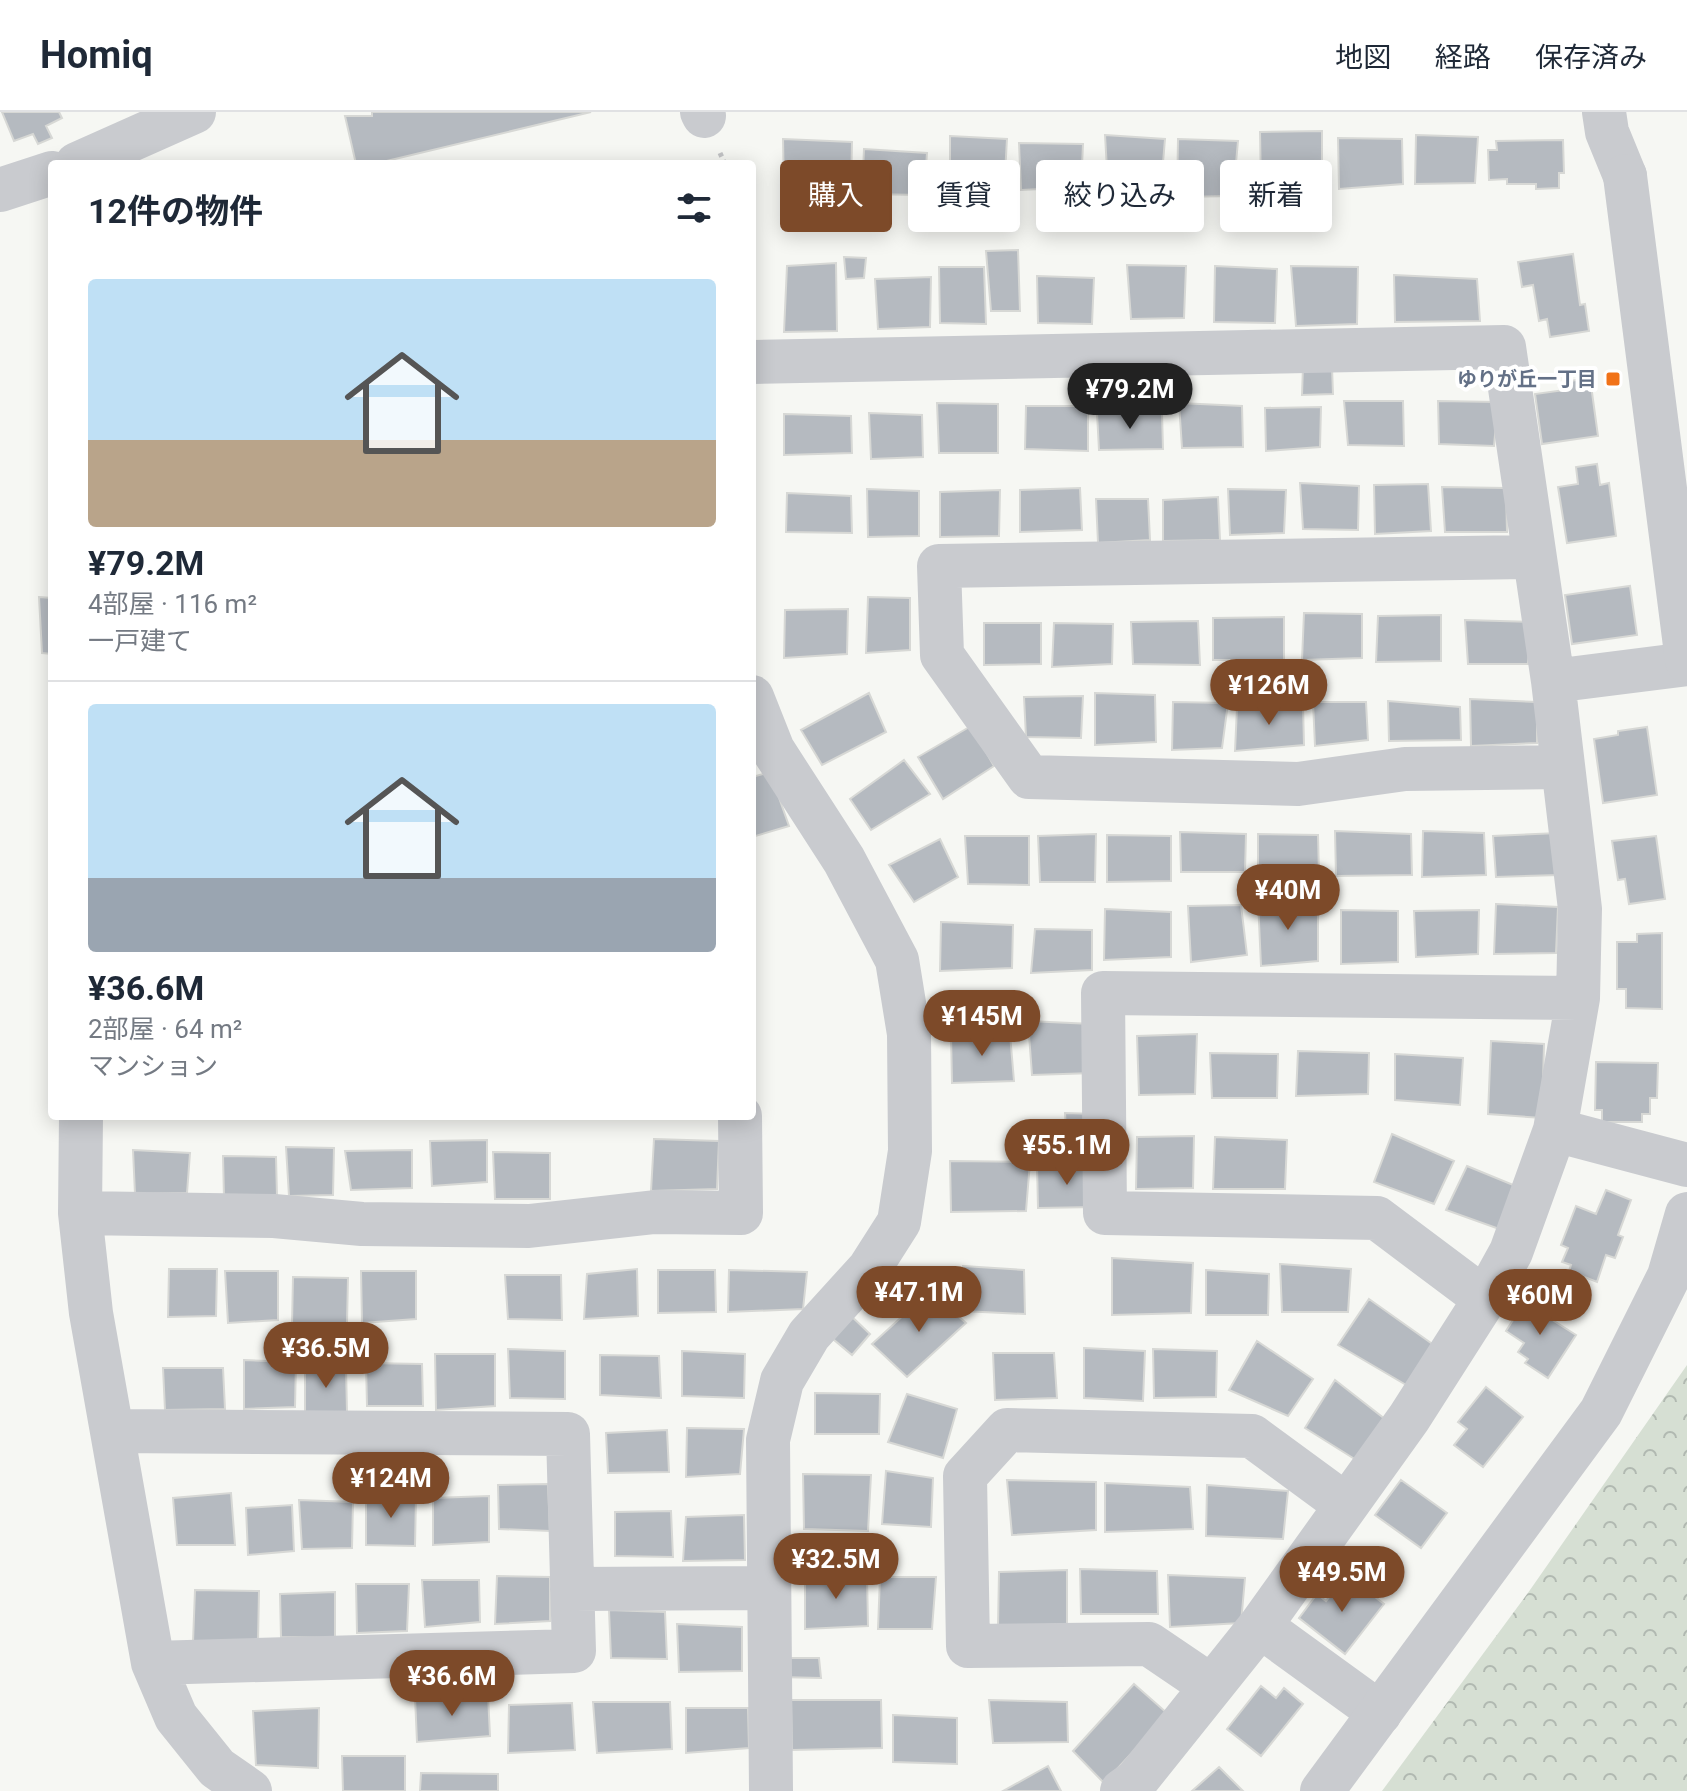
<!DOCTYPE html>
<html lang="ja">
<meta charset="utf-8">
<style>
body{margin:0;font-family:Roboto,"Noto Sans JP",sans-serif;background:#f6f6f7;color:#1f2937;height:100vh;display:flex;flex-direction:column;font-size:30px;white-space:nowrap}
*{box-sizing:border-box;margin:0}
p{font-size:26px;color:#747a83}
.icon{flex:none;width:44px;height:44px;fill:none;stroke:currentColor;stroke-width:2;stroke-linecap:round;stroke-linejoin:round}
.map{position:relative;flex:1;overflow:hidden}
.panel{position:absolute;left:48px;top:48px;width:708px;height:960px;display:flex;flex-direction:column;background:#fff;border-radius:8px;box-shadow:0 4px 20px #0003}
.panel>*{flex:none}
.hud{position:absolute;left:780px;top:48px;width:760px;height:72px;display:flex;gap:16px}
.price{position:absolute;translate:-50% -68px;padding:0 18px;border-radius:28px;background:#7d4a29;color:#fff;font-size:26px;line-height:52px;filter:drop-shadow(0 2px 4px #0008)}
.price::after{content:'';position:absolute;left:50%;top:48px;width:24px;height:18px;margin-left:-12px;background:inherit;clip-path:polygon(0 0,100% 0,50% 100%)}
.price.selected{background:#222;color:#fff}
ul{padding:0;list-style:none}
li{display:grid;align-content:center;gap:16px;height:424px;padding:0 40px}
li+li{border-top:2px solid #e0e1e3}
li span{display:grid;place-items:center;height:248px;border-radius:8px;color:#555}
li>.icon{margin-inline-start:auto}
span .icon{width:144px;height:144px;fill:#fffc;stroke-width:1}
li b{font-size:34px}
h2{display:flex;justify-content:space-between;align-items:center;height:96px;padding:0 40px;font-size:34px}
.pill{padding:0 28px;border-radius:8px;background:#fff;box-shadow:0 4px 20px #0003;font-size:28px;line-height:72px}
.pill.selected{background:#7d4a29;color:#fff}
header{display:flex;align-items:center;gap:48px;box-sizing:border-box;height:112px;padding:0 40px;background:#fff;border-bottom:2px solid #e0e1e3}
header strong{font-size:38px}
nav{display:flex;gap:44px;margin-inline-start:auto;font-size:28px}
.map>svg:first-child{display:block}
</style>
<header>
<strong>Homiq</strong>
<nav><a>地図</a><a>経路</a><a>保存済み</a></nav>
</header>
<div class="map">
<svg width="1687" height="1679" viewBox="0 0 1687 1679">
<defs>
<pattern id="forest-crowns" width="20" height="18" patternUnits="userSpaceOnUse" patternTransform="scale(2)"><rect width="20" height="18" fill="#d6dfd3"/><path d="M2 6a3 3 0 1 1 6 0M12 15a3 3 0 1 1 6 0" fill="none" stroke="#b1b9b1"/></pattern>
</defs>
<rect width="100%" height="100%" fill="#f6f7f3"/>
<path fill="url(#forest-crowns)" d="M1687,1253V1679H1382L1530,1478Z"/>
<path fill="#b5bac0" stroke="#d7d8d5" stroke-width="2" d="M2,0H59L62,6L46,14L52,26L38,32L33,22L14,29Z
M372,0H591L374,52H356L345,4H372Z
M1322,19V70L1261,74L1260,20Z
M1105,23L1165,27L1161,74H1108Z
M1416,23L1478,25L1475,71L1415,72Z
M950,24L1007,27L1004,79L950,77Z
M1338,26L1402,27L1403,72L1339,77Z
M783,27L852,30L851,76H784Z
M1178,27L1238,29L1233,84L1177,85Z
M1563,28L1564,61H1559V76L1536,77V72H1507V67L1489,68L1488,38H1497L1496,29Z
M1019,31L1083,32L1081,75L1021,78Z
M864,37L927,41L924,83L862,82Z
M1018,138L1020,199H991L986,139Z
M1573,142L1580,193L1585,192L1589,219L1550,225L1547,207L1539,209L1533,173L1522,175L1518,150Z
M844,145L866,146L864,166L846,167Z
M836,151L837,219L784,220L787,154Z
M1127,153L1186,154L1184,206L1131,207Z
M1215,154L1277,157L1275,211L1214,210Z
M1291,154L1358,155L1357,212L1296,214Z
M939,155H984L986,212L940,211Z
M1394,163L1477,167L1480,209L1395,210Z
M1037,164L1094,166L1092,212L1038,211Z
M931,165L930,215L878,217L875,167Z
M1303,254L1332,255L1333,282L1302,283Z
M1590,266L1598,324L1542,332L1535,282L1565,278L1563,270Z
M1344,289H1403L1404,334L1348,333Z
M1438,289L1498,290L1494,334L1439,332Z
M937,291L998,292V341H939Z
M1179,291L1242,294L1243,335L1182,336Z
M1026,294H1088V339L1025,337Z
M1321,295L1320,335L1266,339L1265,296Z
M1162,300L1163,337L1099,338L1097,301Z
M869,301L922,303L923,345L871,347Z
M784,302L851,304L852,341L784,343Z
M1597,352L1600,373L1609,371L1616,424L1567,431L1558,375L1578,372L1576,355Z
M1300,371L1359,374L1358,418L1303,417Z
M1428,372L1431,419L1375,422L1374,373Z
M1442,375L1506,376L1507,420H1445Z
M1080,376L1082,418L1020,420V378Z
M867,377L919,379V424L868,425Z
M1228,377L1286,378L1284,421L1230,423Z
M1000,378L999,424L940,425V380Z
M787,381L851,384L852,421L786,420Z
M1218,385L1220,428L1163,429V388Z
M1096,387H1148L1150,428L1098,431Z
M1630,474L1637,523L1572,532L1565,483Z
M39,485L52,486V542L42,541Z
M868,485L910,486V538L866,541Z
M848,497L847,542L784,546L785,498Z
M1304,501L1362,502V546L1302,548Z
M1441,503V549L1376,550L1378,504Z
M1284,505V548H1213V506Z
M1465,508L1531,510L1528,552H1468Z
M1198,509L1200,553L1133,552L1131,510Z
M984,511H1041V552L984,553Z
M1054,511L1113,512L1112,552L1052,555Z
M869,581L886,620L822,653L801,618Z
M1095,581L1155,583L1156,630L1095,633Z
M1083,584L1081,626L1026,625L1024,585Z
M1470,587L1537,590V631L1471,634Z
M1388,589L1460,595L1461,628L1389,629Z
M1173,590L1228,591L1222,636L1172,638Z
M1313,590H1366L1368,628L1315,634Z
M1303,593L1304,633L1235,639L1237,596Z
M971,614L994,654L943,687L918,645Z
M1647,615L1657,683L1603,691L1594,627L1618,623V619Z
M904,648L930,682L871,718L850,687Z
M770,660L789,714L752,725V665Z
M1335,719L1411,722L1412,763L1336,764Z
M1423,719L1484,721L1486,763L1422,765Z
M1180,720L1246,722L1245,760H1181Z
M1558,721L1559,763L1496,765L1493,724Z
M1096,722L1095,770H1040L1038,724Z
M1258,722L1318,723L1319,763L1258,764Z
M1107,723L1171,724V769L1107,770Z
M965,724H1029V773L968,772Z
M1656,724L1665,787L1629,792L1625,767L1618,768L1612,729Z
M940,727L958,765L914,790L889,753Z
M1258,788H1318V849L1261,854Z
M1496,792L1558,795L1556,841L1494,842Z
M1241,793L1247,843L1191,850L1188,794Z
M1105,797L1171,800V845L1104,848Z
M1341,798L1398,799V850L1341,852Z
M1479,798L1478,842L1416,845L1414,799Z
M941,810L1013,813L1012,856L940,859Z
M1035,817L1092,818V858L1031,861Z
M1662,821V897L1626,896V877H1617V830H1637V822Z
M990,880H1012L1013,913L989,914Z
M1028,909L1092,912L1094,961L1032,963Z
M951,922H1010L1014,969L952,971Z
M1197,922L1195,982L1139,983L1137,924Z
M1491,929L1544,932L1542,1006L1488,1002Z
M1298,939L1369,941L1368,982L1296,984Z
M1210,941L1278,942L1277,986H1212Z
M1395,942L1463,946L1460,993L1395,988Z
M1596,950L1658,951L1657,986H1650V1002H1642V1010H1602V998H1595Z
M1065,1001L1096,1002V1030L1067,1033Z
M1392,1022L1454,1049L1434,1092L1374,1070Z
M1194,1024L1193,1076L1136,1077L1137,1025Z
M1215,1025L1287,1028L1285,1077H1213Z
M654,1027L719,1029L717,1077L651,1079Z
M487,1028V1070L432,1074L430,1029Z
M286,1035L334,1036L333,1083L289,1084Z
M133,1038L190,1041L187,1081L135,1082Z
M412,1038V1076L351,1078L345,1039Z
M493,1040L550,1041V1087H495Z
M223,1044L276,1045L277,1084L224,1086Z
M950,1049L1030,1050L1026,1099L951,1100Z
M1037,1053L1097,1056L1096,1095L1038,1096Z
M1467,1054L1523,1077L1502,1118L1446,1098Z
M1606,1078L1631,1088L1618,1123L1623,1125L1615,1146L1606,1143L1597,1170L1569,1159L1571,1153L1562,1150L1568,1136L1561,1133L1576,1094L1596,1102Z
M1112,1146L1193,1151L1191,1201L1112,1203Z
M1280,1152L1351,1157L1348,1200H1282Z
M963,1154L1024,1158L1025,1202L962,1199Z
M169,1157H217L216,1204L168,1205Z
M637,1157L638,1204L584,1207L587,1162Z
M658,1158H715L716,1200L658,1201Z
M729,1158L807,1160L803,1197L728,1200Z
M1206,1158L1269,1162L1268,1203H1206Z
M225,1159H278V1208L228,1211Z
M361,1159H416V1207L362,1211Z
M505,1163H561L562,1208L508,1207Z
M293,1165L348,1166L347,1211L292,1212Z
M930,1179L966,1211L907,1265L872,1232Z
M1529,1183L1547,1195L1543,1202L1576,1223L1548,1266L1525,1251L1528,1247L1518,1240L1524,1231L1506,1219Z
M1369,1187L1438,1236L1413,1277L1338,1233Z
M846,1199L870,1222L852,1243L827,1222Z
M1257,1229L1313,1267L1288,1304L1229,1278Z
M1084,1236L1145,1239L1143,1289L1084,1286Z
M508,1237L565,1239V1287L510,1286Z
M1153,1237L1217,1239L1216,1285L1154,1286Z
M682,1239L745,1242L744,1286L682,1284Z
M993,1241H1054L1057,1286L995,1288Z
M435,1242H495V1294L436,1298Z
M600,1243L659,1244L661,1286L600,1283Z
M244,1248L296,1250L295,1295L244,1297Z
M366,1251L422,1252L423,1294H367Z
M305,1254L346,1255L347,1300L305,1301Z
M163,1256H223L225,1297L165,1298Z
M1335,1268L1390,1311L1361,1351L1305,1316Z
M1486,1275L1523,1305L1483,1355L1454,1333L1467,1317L1458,1310Z
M815,1281L880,1282L879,1322H815Z
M907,1282L957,1297L943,1346L888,1330Z
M687,1316L744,1317L740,1362L686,1365Z
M667,1318L669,1360L608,1361L606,1321Z
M886,1359L933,1366L931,1415L882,1412Z
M803,1362L871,1363L868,1419L804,1417Z
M1007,1368L1096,1370V1418L1012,1423Z
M1401,1368L1447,1401L1421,1436L1375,1403Z
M1105,1371L1190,1375L1193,1417L1105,1420Z
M548,1372L550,1419L499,1417L498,1373Z
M1207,1373L1288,1379L1283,1427L1206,1424Z
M231,1381L235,1433H177L173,1386Z
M366,1382L416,1385L415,1434L366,1433Z
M489,1384V1430L433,1433V1386Z
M299,1388L353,1390L352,1436L302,1437Z
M292,1393L294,1439L248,1443L246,1396Z
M671,1399L673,1445L615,1444V1400Z
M744,1403L745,1448L683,1449L686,1405Z
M1080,1457L1157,1459L1158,1502H1081Z
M1067,1458V1512L998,1515L999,1460Z
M867,1461L868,1514L805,1517V1463Z
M1168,1463L1245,1466L1241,1511L1170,1515Z
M1347,1463L1384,1492L1345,1542L1299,1506L1317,1482L1326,1489Z
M497,1464L550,1465V1509L495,1512Z
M880,1465H936L932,1517H878Z
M422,1468H479L480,1510L425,1515Z
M356,1472H409L407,1519L357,1521Z
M195,1478L259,1479L258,1529L193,1530Z
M335,1480V1526L281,1525L280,1482Z
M609,1498L665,1500L667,1547L611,1546Z
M677,1512L742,1515V1559L679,1560Z
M778,1546H819L821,1566L778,1565Z
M1134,1572L1168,1602L1104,1671L1073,1639Z
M1261,1574L1276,1586L1284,1576L1303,1592L1261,1644L1227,1617Z
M488,1583L490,1624L417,1630L415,1585Z
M791,1588H881L882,1636L792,1638Z
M989,1588L1067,1590L1068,1630L993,1631Z
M593,1590H670L672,1637L597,1641Z
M572,1591L575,1638L508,1641L509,1593Z
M319,1596L318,1656L256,1653L253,1599Z
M686,1596H748L749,1636L686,1641Z
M893,1603L957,1606V1652L893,1650Z
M342,1644H405V1679H343Z
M1048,1654L1061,1679H1003Z
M1219,1655L1243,1679H1192Z
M421,1661L498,1662V1679H420Z"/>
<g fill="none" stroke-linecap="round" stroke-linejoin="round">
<path stroke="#c2c3c5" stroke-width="5" stroke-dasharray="4 4" stroke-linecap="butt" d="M720,41L725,52"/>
<path stroke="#c9cbcf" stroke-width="44" d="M702,0L704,4
M1604,0L1607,20L1625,64
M752,250L1504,235L1553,569L1580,797L1578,886L1555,1018L1511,1140L1485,1187L1409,1306L1260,1514L1136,1669L1122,1679
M1534,445L939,454L942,543L1029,665L1298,672L1405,657L1562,655
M1553,569L1687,552
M752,585L773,638L844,748L897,848L909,922L910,1039L899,1110L869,1157L809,1223L782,1269L768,1328L771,1679
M81,1004L80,1101L91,1201L153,1551L176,1605L217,1656L250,1679
M1555,1018L1687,1053
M80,1101L274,1104L362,1112L529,1114L655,1100L741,1101L740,1004
M1485,1187L1377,1106L1105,1101L1103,881L1578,886
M112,1319L568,1322L574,1539L153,1551
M572,1477L769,1476
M1260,1514L1380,1601
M1211,1574L1149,1532L968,1534L965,1364L1007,1318L1252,1324L1346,1393"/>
<path stroke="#c9cbcf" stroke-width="44" d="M77,52L194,0
M1625,64L1687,549
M0,78L52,61
M1322,1679L1601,1300L1669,1164L1687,1102"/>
</g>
<rect fill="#f17218" stroke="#fff" stroke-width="3" x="1605" y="259" width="16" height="16" rx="4"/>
<g text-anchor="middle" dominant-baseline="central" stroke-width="8" stroke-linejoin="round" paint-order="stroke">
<g font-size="20" font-weight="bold" fill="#637086" stroke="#fff" text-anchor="end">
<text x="1597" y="267">ゆりが丘一丁目</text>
</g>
</g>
</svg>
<b class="price selected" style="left:1130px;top:319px">¥79.2M</b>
<b class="price" style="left:1269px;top:615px">¥126M</b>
<b class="price" style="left:1288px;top:820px">¥40M</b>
<b class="price" style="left:982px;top:946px">¥145M</b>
<b class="price" style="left:1067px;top:1075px">¥55.1M</b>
<b class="price" style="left:919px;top:1222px">¥47.1M</b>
<b class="price" style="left:1540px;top:1225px">¥60M</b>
<b class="price" style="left:326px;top:1278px">¥36.5M</b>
<b class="price" style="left:391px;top:1408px">¥124M</b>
<b class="price" style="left:836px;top:1489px">¥32.5M</b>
<b class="price" style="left:1342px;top:1502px">¥49.5M</b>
<b class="price" style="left:452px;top:1606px">¥36.6M</b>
<div class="hud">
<a class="pill selected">購入</a>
<a class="pill">賃貸</a>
<a class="pill">絞り込み</a>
<a class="pill">新着</a>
</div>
<section class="panel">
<h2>12件の物件<svg class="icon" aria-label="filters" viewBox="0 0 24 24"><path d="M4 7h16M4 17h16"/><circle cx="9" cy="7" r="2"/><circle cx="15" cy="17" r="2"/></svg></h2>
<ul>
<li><span style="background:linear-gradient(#bfe0f5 65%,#b9a48a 0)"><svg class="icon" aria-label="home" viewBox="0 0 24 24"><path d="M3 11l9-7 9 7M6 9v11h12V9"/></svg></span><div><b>¥79.2M</b><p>4部屋 · 116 m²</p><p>一戸建て</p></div></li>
<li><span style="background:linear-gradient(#bfe0f5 70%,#9aa5b1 0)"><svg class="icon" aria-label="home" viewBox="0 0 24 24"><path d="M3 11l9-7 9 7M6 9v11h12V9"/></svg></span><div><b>¥36.6M</b><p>2部屋 · 64 m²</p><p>マンション</p></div></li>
</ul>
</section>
</div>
